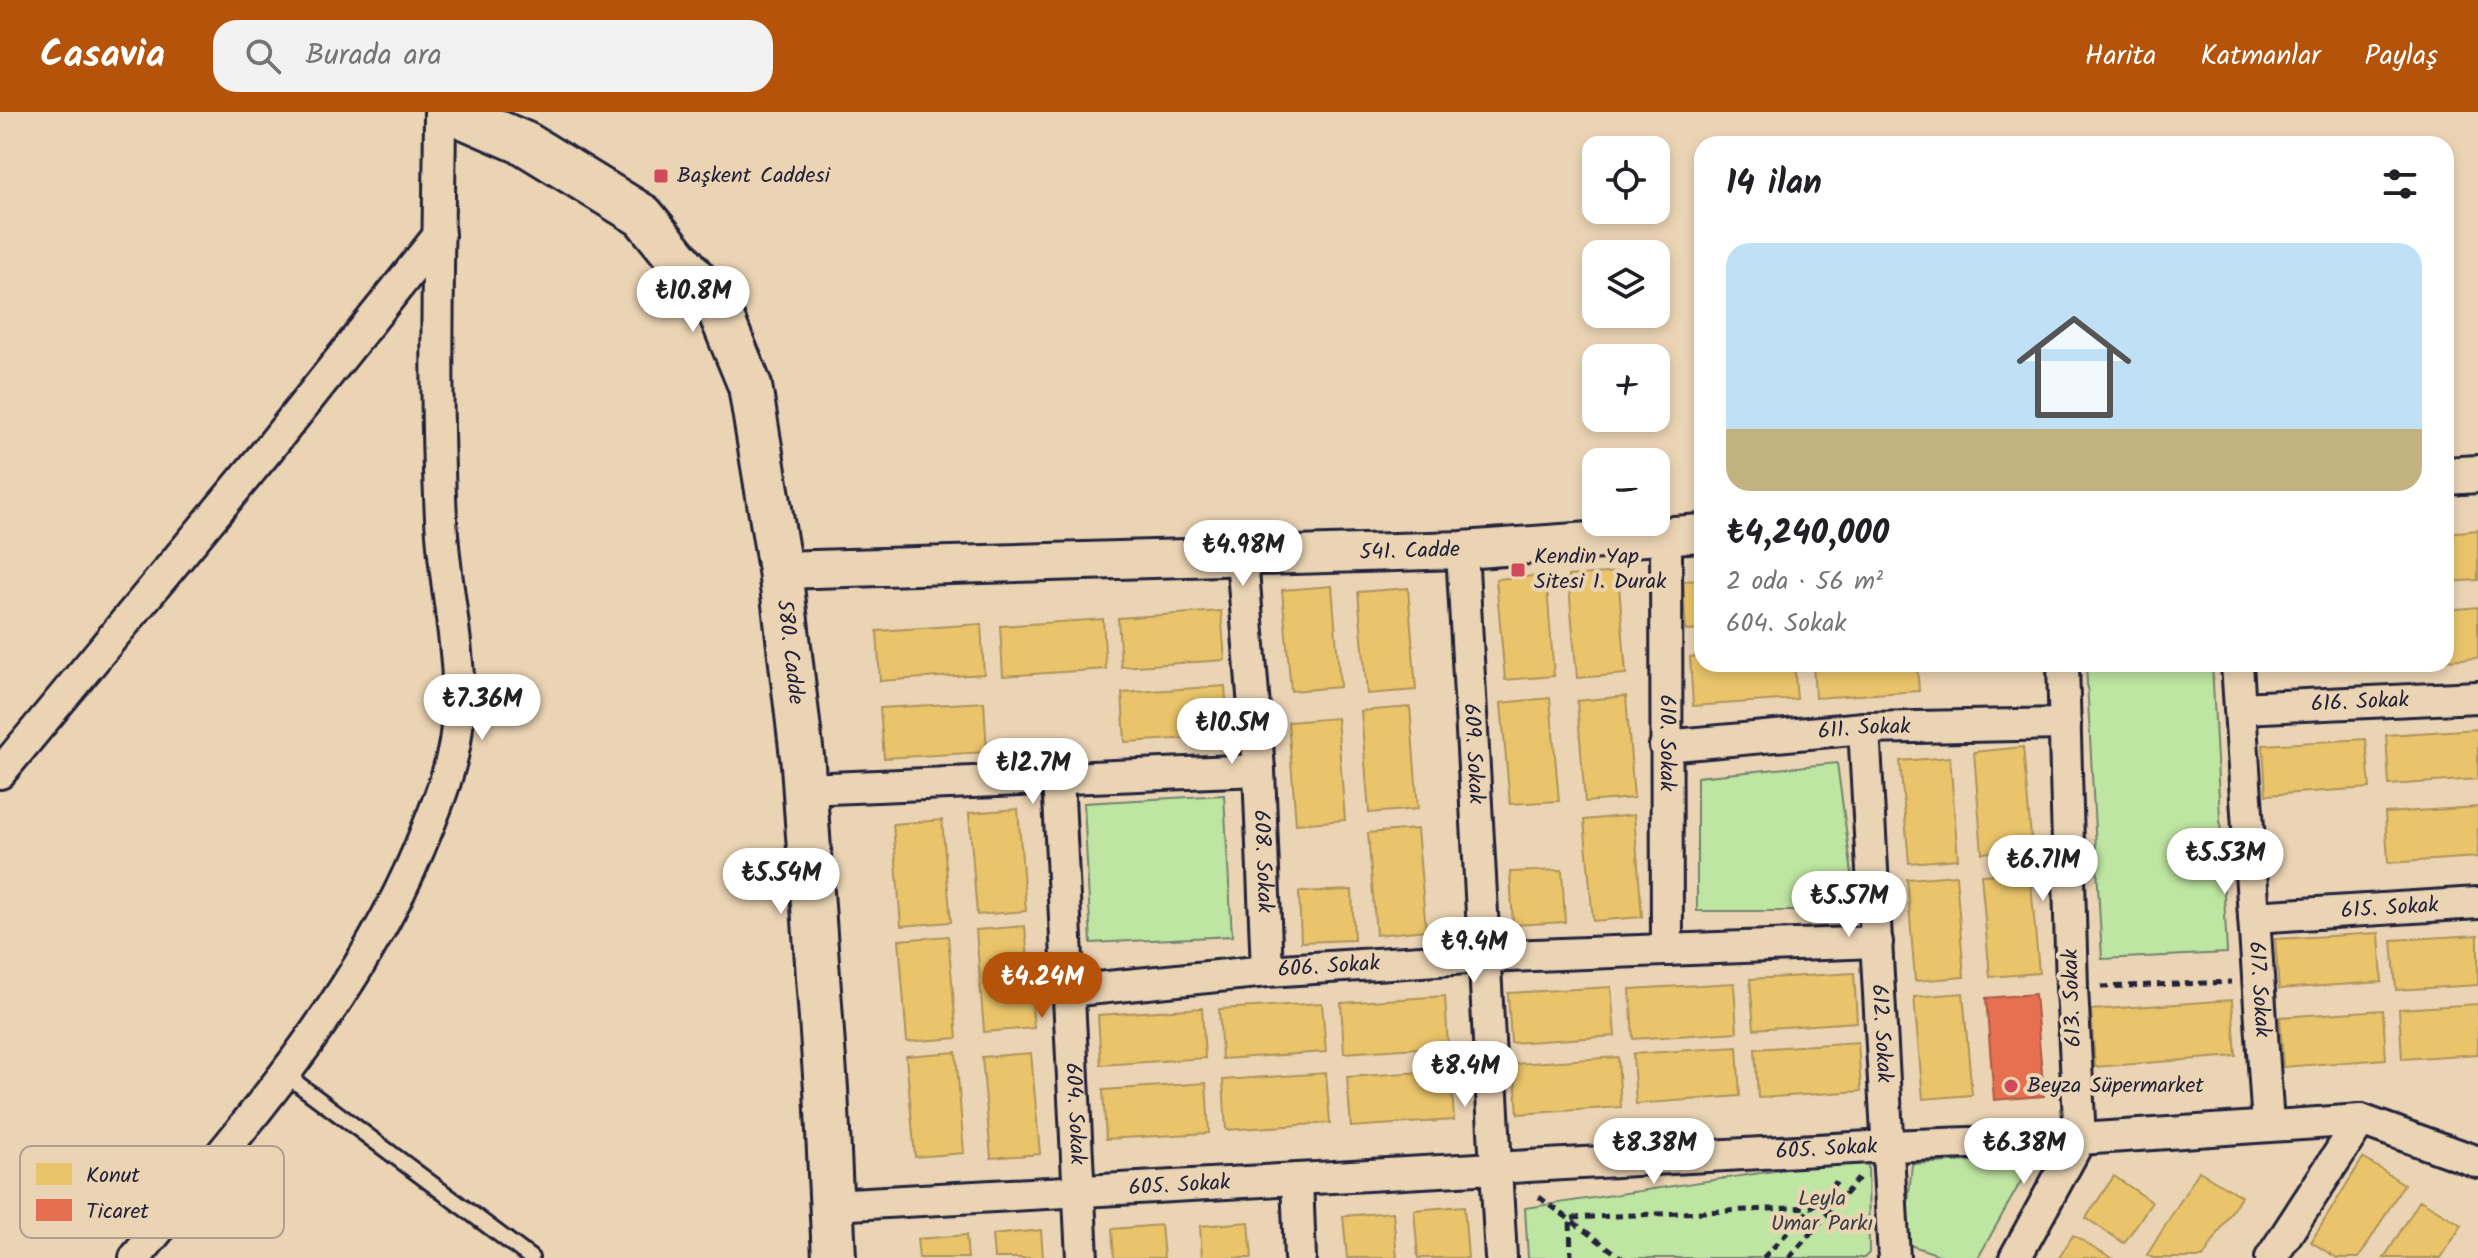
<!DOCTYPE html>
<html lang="tr">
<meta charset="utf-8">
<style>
body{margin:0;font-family:Kalam,sans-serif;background:#f2f2f2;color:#202124;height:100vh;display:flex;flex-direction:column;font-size:30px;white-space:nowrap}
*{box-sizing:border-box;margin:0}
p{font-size:26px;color:#757577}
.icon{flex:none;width:44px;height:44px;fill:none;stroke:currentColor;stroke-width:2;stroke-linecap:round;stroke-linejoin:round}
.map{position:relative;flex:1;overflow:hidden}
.panel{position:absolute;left:1694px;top:24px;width:760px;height:536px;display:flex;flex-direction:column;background:#fff;border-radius:24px;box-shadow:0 4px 12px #0003}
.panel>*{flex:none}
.tools{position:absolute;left:1582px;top:24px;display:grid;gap:16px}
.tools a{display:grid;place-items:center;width:88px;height:88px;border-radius:16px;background:#fff;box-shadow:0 4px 12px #0003;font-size:40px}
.price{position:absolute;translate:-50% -68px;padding:0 18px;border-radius:28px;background:#fff;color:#222;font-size:26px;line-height:52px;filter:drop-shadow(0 2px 4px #0008)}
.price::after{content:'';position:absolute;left:50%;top:48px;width:24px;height:18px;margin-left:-12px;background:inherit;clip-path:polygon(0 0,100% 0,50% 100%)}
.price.active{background:#b45309;color:#fff}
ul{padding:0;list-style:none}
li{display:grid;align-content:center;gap:16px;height:424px;padding:0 32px}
li span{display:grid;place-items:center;height:248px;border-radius:24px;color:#555}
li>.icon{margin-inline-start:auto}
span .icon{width:144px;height:144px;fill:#fffc;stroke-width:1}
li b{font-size:34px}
h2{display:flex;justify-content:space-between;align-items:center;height:96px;padding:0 32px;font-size:34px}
header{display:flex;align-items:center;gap:48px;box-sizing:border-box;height:112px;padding:0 40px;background:#b45309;color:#fff}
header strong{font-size:38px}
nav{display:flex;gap:44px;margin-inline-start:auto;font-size:28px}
.search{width:560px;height:72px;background:#f2f2f2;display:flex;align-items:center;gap:20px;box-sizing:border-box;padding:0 28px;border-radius:24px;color:#757577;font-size:30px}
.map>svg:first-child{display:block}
</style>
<header>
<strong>Casavia</strong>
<div class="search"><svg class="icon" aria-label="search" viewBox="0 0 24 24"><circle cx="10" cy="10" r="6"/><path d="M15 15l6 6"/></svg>Burada ara</div>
<nav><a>Harita</a><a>Katmanlar</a><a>Paylaş</a></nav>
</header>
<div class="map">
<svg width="2478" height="1146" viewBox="0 0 2478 1146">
<rect width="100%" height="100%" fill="#ebd4b4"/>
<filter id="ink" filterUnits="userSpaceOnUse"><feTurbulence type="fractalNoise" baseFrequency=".0125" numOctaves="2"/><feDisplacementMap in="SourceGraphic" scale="16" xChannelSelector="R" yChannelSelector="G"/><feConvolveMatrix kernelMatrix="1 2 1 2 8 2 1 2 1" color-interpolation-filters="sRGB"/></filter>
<g filter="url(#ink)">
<path fill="#bee5a1" stroke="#70846e" stroke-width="2" d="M2086,552H2212L2227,841L2102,847Z
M1837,651L1857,799H1697V665Z
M1224,683L1232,824L1091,831L1084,691Z
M1868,1045L1869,1141L1864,1146H1528L1525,1096Z
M2034,1046L1978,1146H1948L1904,1131L1912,1052Z"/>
<path fill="#e9c46a" stroke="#ad935c" stroke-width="2" d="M2478,418V468L2446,470V421Z
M1618,460L1626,562L1577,566L1568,464Z
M1546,463L1554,564L1505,568L1496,467Z
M1702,468V518L1686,519L1683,469Z
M1332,474L1340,575L1291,579L1282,478Z
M1408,476L1416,578L1367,582L1358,480Z
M2478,495V546L2446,548V498Z
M1221,499L1225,548L1121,555L1118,506Z
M1103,507L1106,557L1003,564L1000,514Z
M981,512L984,562L880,569L877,519Z
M1702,544V552H1794L1797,587L1693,594L1690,545Z
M1813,552H1917L1919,579L1815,586Z
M1225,574L1229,624L1125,630L1122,581Z
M1626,584L1634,686L1585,690L1577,589Z
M1550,586L1559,689L1510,692L1501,591Z
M984,590L987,640L884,646L880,596Z
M1410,595L1418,697L1369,701L1361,599Z
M1337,606L1345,708L1296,712L1288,610Z
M2478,617V667L2389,673L2386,623Z
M2366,627L2370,676L2266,683L2263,633Z
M2023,635L2032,737L1982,741L1974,640Z
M1950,645L1958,747L1909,751L1900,649Z
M2478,695V745L2388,751L2385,701Z
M1018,697L1026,799L977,803L969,701Z
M1634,703L1642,805L1593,809L1584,708Z
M942,708L951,810L901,814L893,712Z
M1417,717L1426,818L1376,823L1368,721Z
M1562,758L1565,810L1513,813L1510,760Z
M2030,760L2039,861L1990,865L1981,763Z
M1956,763L1964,865L1915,869L1907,767Z
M1352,778L1354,828L1301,830L1299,780Z
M1025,814L1034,916L984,920L976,818Z
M2379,821L2382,870L2279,877L2275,827Z
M2478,823V873L2396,878L2392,828Z
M948,824L957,926L907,930L899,828Z
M1854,861L1857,910L1754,917L1750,867Z
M1734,871L1737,920L1633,927L1630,877Z
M1611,875L1615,924L1511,931L1508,881Z
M1963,881L1972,983L1923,987L1914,885Z
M1445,884L1448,934L1344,941L1341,891Z
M2232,888L2236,944L2095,955L2091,898Z
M1322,891L1326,940L1222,947L1219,897Z
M2478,892V942L2402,947L2399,897Z
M1202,896L1205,946L1101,953L1098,903Z
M2383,898L2386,947L2283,955L2280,905Z
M1858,930L1861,979L1758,986L1755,937Z
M1737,935L1740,984L1636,992L1633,942Z
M956,940L964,1041L915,1045L906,944Z
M1031,941L1040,1042L991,1046L982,945Z
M1618,945L1621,995L1518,1002L1514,952Z
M1451,958L1454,1008L1351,1015L1347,965Z
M1326,961L1330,1011L1226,1018L1223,968Z
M1206,971L1209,1021L1106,1027L1103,978Z
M2363,1046L2404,1072L2359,1146H2337L2311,1130Z
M2199,1059L2241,1084L2203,1146H2153L2147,1143Z
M2114,1064L2152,1090L2124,1131L2086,1106Z
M2420,1088L2462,1113L2441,1146H2384Z
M1464,1094L1468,1146H1418L1414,1098Z
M1393,1100L1397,1146H1347L1343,1104Z
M1249,1110L1252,1146H1202L1200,1114Z
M1161,1113L1164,1146H1114L1112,1117Z
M1041,1118L1043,1146H994L992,1123Z
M966,1123L968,1146H919L917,1127Z
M2073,1123L2112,1146H2059Z"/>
<path fill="#e76f51" stroke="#ac584a" stroke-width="2" d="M2035,882L2044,984L1994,988L1986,886Z"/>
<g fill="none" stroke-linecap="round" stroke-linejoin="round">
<g stroke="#22223b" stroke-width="20">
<path id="service" d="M286,963L531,1146"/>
</g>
<g stroke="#22223b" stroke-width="36">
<g id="minor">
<path id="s1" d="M1666,425L1667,838"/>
<path id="s2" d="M1462,438L1501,1146"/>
<path id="s3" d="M1242,446L1259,658L1267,859"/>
<path id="s4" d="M2237,552L2268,1013"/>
<path id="s5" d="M2240,596L2478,585"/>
<path id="s6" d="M1864,616L1894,1146"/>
<path id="s7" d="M1665,634L1864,616L2065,612"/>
<path d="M0,661L267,339L439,123"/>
<path id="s8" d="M1058,666L1082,1146"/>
<path d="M805,677L1259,658"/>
<path id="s9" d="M2254,805L2478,791"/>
<path id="s10" d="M1068,879L1267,859L1483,845L1877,830"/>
<path d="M1297,1067L1300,1146"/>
<path id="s11" d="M832,1093L1888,1034L2080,1027L2361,1008L2478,1050"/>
<path d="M135,1146C241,1018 354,892 419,737C433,703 449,666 455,630C467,557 444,480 441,406C434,271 439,135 440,0"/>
<path d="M2015,1146L2080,1027L2072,876L2063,552"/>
<path d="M2271,1146L2361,1008"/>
</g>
</g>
<g stroke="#22223b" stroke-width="42">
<g id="tertiary">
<path d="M2446,364L2478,362"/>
<path id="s12" d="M780,458L1462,438L1702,421"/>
</g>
</g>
<g stroke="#22223b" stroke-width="48">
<g id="secondary">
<path id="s13" d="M452,0L526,32L643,104L718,196L750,274L780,458L803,653L826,977L834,1146"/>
</g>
</g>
<path stroke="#22223b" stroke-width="5" stroke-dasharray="8 6" stroke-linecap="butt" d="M2101,875L2231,870
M1539,1085L1622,1146
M1571,1146L1570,1106L1812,1095
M1763,1146L1840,1066
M1789,1146L1859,1066"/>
<use href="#service" stroke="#ebd4b4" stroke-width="14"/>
<use href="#minor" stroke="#ebd4b4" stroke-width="30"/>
<use href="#tertiary" stroke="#ebd4b4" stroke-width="36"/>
<use href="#secondary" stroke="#ebd4b4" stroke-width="42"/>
</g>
</g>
<g fill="#d1495b" stroke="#ebd4b4" stroke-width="3">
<rect x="653" y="56" width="16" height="16" rx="4"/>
<rect x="1510" y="450" width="16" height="16" rx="4"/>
<circle cx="2011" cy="974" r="8"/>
</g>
<g text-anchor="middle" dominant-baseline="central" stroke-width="8" stroke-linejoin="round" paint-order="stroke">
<g font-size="22" fill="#22223b" stroke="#ebd4b4" text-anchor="start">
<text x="677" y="64">Başkent Caddesi</text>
<text x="1534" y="445">Kendin Yap<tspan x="1534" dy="25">Sitesi 1. Durak</tspan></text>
<text x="2027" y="974">Beyza Süpermarket</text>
</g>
<g font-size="22" fill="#22223b" stroke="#ebd4b4">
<text stroke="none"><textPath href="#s12" startOffset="630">541. Cadde</textPath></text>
<text stroke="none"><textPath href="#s13" startOffset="690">580. Cadde</textPath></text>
<text stroke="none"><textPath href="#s5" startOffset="120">616. Sokak</textPath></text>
<text stroke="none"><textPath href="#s7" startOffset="200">611. Sokak</textPath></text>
<text stroke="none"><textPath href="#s1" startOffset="206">610. Sokak</textPath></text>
<text stroke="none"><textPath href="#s2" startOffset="204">609. Sokak</textPath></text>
<text stroke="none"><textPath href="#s3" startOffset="304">608. Sokak</textPath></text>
<text stroke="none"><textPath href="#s9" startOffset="136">615. Sokak</textPath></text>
<text stroke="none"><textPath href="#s10" startOffset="262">606. Sokak</textPath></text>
<text stroke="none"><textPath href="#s4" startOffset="326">617. Sokak</textPath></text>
<text transform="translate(2073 886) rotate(-92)">613. Sokak</text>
<text stroke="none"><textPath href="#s6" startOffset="306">612. Sokak</textPath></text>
<text stroke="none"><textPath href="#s8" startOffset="336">604. Sokak</textPath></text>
<text stroke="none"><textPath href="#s11" startOffset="996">605. Sokak</textPath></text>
<text stroke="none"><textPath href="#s11" startOffset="348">605. Sokak</textPath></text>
</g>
<g font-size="22" fill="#393f4a" stroke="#ebd4b4">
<text x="1822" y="1087">Leyla<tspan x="1822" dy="25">Umar Parkı</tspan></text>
</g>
</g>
<rect x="20" y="1034" width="264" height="92" rx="12" fill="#ebd4b4" stroke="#af9f90" stroke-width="2"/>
<rect x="36" y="1051" width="36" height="22" fill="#e9c46a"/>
<rect x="36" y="1087" width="36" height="22" fill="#e76f51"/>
<g font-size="22" fill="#22223b">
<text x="86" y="1070">Konut</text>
<text x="86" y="1106">Ticaret</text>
</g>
</svg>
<div class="tools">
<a><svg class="icon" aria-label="locate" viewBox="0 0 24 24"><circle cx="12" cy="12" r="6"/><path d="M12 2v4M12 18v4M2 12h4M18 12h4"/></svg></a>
<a><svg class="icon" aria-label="layers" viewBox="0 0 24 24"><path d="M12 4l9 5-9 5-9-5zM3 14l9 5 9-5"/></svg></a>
<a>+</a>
<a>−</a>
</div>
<b class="price" style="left:693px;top:222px">₺10.8M</b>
<b class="price" style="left:1243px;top:476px">₺4.98M</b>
<b class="price" style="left:482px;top:630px">₺7.36M</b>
<b class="price" style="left:1232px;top:654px">₺10.5M</b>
<b class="price" style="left:1033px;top:694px">₺12.7M</b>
<b class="price" style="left:2225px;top:784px">₺5.53M</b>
<b class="price" style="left:2043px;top:791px">₺6.71M</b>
<b class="price" style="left:781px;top:804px">₺5.54M</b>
<b class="price" style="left:1849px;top:827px">₺5.57M</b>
<b class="price" style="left:1474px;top:873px">₺9.4M</b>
<b class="price active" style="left:1042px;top:908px">₺4.24M</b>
<b class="price" style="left:1465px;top:997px">₺8.4M</b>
<b class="price" style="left:1654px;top:1074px">₺8.38M</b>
<b class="price" style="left:2024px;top:1074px">₺6.38M</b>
<section class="panel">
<h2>14 ilan<svg class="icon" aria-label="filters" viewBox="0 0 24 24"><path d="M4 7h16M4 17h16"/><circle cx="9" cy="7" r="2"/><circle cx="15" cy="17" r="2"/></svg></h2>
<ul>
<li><span style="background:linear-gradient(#bfe0f5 75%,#c2b280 0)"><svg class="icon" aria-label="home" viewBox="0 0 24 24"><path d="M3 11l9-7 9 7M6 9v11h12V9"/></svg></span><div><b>₺4,240,000</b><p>2 oda · 56 m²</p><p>604. Sokak</p></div></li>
</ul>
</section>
</div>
